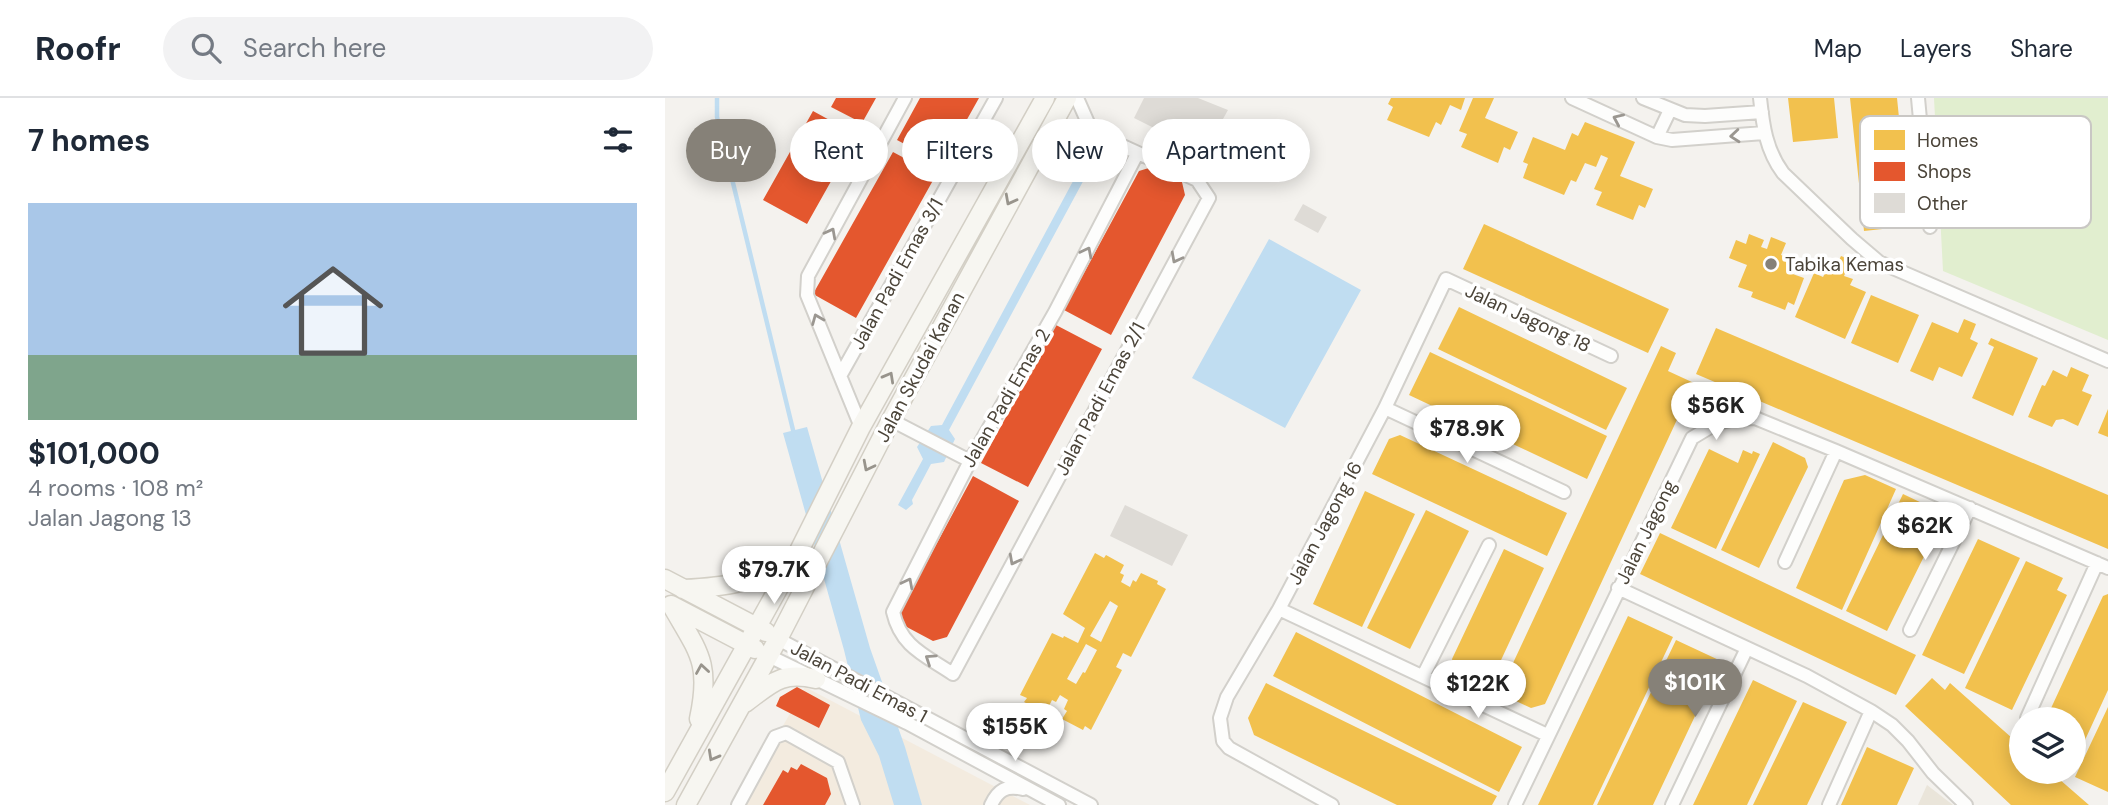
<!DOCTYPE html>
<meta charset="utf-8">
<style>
body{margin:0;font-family:"DM Sans",sans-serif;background:#f2f2f3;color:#1f2937;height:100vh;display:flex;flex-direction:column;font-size:26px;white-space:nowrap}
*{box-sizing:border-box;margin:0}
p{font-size:23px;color:#747a83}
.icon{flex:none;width:38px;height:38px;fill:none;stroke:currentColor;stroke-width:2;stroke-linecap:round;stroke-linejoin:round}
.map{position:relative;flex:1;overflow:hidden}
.drawer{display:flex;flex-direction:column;background:#fff;width:665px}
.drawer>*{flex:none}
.banner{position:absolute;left:21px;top:21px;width:665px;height:63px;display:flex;gap:14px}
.controls{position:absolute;left:1344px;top:609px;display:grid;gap:14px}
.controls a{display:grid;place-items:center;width:77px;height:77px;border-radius:50%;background:#fff;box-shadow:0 4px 18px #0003;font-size:35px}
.price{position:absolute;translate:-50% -60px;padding:0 16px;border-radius:24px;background:#fff;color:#222;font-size:23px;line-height:46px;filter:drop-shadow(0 2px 4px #0008)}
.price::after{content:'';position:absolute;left:50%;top:42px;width:21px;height:16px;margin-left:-10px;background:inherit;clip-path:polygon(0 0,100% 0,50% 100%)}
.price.active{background:#868178;color:#fff}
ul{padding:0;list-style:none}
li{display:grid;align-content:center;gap:14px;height:371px;padding:0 28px}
li span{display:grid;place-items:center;height:217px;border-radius:0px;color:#555}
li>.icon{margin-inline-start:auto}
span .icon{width:126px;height:126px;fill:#fffc;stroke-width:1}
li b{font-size:30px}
h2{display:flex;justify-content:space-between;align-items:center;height:84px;padding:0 28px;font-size:30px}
.pill{padding:0 24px;border-radius:32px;background:#fff;box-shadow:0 4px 18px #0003;font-size:24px;line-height:63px}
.pill.active{background:#868178;color:#fff}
header{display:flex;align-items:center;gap:42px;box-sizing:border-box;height:98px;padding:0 35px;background:#fff;border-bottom:2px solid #e0e1e3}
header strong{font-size:33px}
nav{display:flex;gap:38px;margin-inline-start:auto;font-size:24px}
.search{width:490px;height:63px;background:#f2f2f3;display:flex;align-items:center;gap:18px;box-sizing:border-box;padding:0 24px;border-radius:38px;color:#747a83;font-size:26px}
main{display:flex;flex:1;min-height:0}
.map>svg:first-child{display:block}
</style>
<header>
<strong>Roofr</strong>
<div class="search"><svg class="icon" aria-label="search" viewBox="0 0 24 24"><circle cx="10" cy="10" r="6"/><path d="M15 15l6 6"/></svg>Search here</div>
<nav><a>Map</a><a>Layers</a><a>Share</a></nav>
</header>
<main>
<section class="drawer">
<h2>7 homes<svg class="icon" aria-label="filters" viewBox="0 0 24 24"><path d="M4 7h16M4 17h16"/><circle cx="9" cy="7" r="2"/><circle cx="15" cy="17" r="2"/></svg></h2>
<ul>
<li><span style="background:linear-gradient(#a9c7e8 70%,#7fa58c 0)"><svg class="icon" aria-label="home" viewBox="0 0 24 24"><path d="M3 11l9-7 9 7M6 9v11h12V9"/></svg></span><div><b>$101,000</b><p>4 rooms · 108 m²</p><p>Jalan Jagong 13</p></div></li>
</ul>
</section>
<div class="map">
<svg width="1443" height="707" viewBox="0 0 1443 707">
<rect width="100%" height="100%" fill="#f4f2ee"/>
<path fill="#f3ebdf" d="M140,589L365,707H73Z"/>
<path fill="#eae5da" d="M1262,687L1288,707H1253Z"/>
<path fill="#e1eecf" d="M1269,0H1443V242L1278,173Z"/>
<path fill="#c0ddf1" d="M419,47L444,61L429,63L284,332L290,341L279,364L266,366L247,402L248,406L241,412L233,407L258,361L252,349L266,328L277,327L421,59L417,48Z
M604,141L696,192L620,330L527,280Z
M142,329L205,550L240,649L257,707H229L214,658L196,622L179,552L118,335Z"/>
<path fill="#f2c14e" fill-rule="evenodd" d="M726,0H800L796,12L785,7L776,27L771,24L764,39L722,22L728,9L723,6Z
M808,0H829L820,20L853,34L845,52L839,49L833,65L796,49L802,36L794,33Z
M1123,0H1169L1173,40L1128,44Z
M1185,0H1232L1245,128L1199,133Z
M920,24L970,44L955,78L988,91L980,110L974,107L968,122L931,107L937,94L929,91L943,60L936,57L931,69L920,65L911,84L906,82L899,97L858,80L863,66L858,64L868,39L900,52L907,35L913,38Z
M819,126L1004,211L983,255L798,171Z
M1084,136L1099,142L1096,149L1102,151L1106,139L1121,145L1116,157L1127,161L1122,174L1139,180L1129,207L1123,204L1120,212L1086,199L1088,194L1073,189L1082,167L1064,160L1071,142L1081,146Z
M1176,158L1186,162L1179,178L1188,181L1185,187L1201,194L1180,241L1130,219L1149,175L1158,179L1162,171L1168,174Z
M1206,197L1254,217L1233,265L1186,245Z
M794,209L962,290L941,332L773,251Z
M1299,221L1311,226L1305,241L1313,245L1297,279L1274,269L1268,283L1245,273L1267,224L1293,235Z
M1051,230L1443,397V451L1031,276Z
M1326,240L1373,260L1348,318L1307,300L1329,249L1323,246Z
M996,248L1011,255L1003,273L1029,285L880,606L866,610L834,595Z
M765,254L942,338L922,381L744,297Z
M1406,269L1424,277L1417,293L1427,297L1413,328L1398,321L1391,322L1387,329L1363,319L1377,287L1380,288L1388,272L1402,279Z
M1443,311V339L1433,335Z
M735,337L902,415L882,458L707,376L724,341Z
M1108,344L1140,360L1143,369L1094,470L1056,452Z
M1044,351L1073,365L1078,352L1087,356L1088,353L1095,356L1051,451L1006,430Z
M1200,377L1231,391L1177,512L1131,490L1179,382Z
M700,393L750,416L697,529L648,506Z
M1238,396L1280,416L1222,533L1181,513Z
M761,412L804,433L745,551L702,530Z
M995,435L1251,557L1231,597L975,476Z
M1313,441L1355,460L1299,576L1257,557Z
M839,451L879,470L823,590L791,575L787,561Z
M430,455L439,460L441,457L459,467L455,475L459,477L456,484L465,489L468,482L471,484L476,475L493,483L492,486L501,491L466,559L458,555L451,569L457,572L426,632L420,628L418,632L397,621L402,613L399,611L403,602L395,597L391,604L387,602L382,612L366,605L365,607L359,604L362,600L355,597L387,535L398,540L399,538L413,545L420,530L398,516ZM445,503L453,508L436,544L425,538ZM421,546L432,552L420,575L418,574L411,586L402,581Z
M1361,463L1398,480L1392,492L1402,497L1347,612L1300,590Z
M1443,496V592L1409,666V621H1381L1438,498Z
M963,518L1008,539L928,707H873Z
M631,534L857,649L834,694L608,578Z
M1011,542L1056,563L988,707H932Z
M1267,580L1280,592L1285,585L1356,648V674H1386L1424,707H1346L1240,608Z
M1088,582L1132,603L1082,707H1028Z
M601,585L832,698L827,707H732L589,637L583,620Z
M1138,604L1182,624L1142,707H1088Z
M1443,609V694L1410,679Z
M1202,649L1249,670L1232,707H1176Z"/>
<path fill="#e4572e" d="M171,0H211L197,25L166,9Z
M255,0H314L277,66L232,42Z
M148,13L192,37L142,126L98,102Z
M228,54L271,77L191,220L148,196Z
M487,69L517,84L520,97L446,237L399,212L474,73Z
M391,227L437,251L363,389L316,365Z
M308,378L354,403L282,539L268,543L238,527L235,514Z
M132,589L165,607L154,630L111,608L115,599Z
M136,666L162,680L166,696L160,707H98L118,672L123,675L126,669L132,672Z"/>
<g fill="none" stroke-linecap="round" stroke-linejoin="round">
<path stroke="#c0ddf1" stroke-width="4.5" d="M52,0V19L129,336"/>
</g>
<path fill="#dedbd6" d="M479,0H533L563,12L539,55L469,20Z
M638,106L662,119L653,135L629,122Z
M460,407L523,437L507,468L445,438Z"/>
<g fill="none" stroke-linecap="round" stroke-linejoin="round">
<g stroke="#d2d0cb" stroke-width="16">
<path id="street" d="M412,0L427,34
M907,0L992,39L1007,42L1099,35
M978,0L1020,17L1040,18L1097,14
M1095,0C1098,28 1101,52 1118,75L1187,141L1214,164L1443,263
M1253,0L1265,129
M992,39L1005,12
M376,44L427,34L532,82L544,100L288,576C260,557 236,549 228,514L305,363L390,214L472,56
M175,278L331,0
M720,310L899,394
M226,322L305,363
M196,329L142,197L143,178L240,0
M1120,464L1171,353
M953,490L1142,578L1206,613L1227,627L1243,643L1268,675L1301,707
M614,511L882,637
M1245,532L1305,410
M113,541L426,707
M104,558L242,625L394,707
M758,578L824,447
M1362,620L1432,465
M73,707L110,639L121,635L173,664L188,707
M326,707C333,692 341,687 358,691
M667,707L564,650L558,643L555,620L562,599L614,511L720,310L781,181L946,258
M850,707L1027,340L1052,325L1070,321L1090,320L1171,353L1443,470
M1007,707L1082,550
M1164,707L1206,613"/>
</g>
<g stroke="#d3cfc5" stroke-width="21">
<path id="secondary" d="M0,481L101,534
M18,491C59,489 94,485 127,460
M6,507L90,551
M7,508C34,555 46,565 34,621
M80,605C107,585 116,573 151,581
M0,694L133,455L196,329L380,0
M21,707L113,541L226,322L402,0"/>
</g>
<use href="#street" stroke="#fdfdfc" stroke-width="12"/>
<use href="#secondary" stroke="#f7f6f1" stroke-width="18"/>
</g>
<defs><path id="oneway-chevron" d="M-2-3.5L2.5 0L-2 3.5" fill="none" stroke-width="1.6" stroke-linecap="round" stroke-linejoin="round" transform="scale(1.75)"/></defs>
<g stroke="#9b9791">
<use href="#oneway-chevron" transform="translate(953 21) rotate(-156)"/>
<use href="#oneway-chevron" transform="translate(1070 38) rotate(175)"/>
<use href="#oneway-chevron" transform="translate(166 135) rotate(-62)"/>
<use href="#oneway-chevron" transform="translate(422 154) rotate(-63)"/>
<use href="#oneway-chevron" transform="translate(511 160) rotate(118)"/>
<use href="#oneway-chevron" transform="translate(152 221) rotate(-112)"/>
<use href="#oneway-chevron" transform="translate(349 462) rotate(118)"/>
<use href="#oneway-chevron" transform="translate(243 485) rotate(-63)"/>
<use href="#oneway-chevron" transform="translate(265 561) rotate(-146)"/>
</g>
<g stroke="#98948c">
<use href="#oneway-chevron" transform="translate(345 102) rotate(118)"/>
<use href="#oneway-chevron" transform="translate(224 279) rotate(-61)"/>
<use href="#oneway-chevron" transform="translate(203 368) rotate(117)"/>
<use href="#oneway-chevron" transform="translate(37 571) rotate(-99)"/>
<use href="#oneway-chevron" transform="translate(48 658) rotate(119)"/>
</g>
<circle fill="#868178" stroke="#fff" stroke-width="2.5" cx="1106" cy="166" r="7"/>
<g text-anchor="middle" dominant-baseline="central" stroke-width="7" stroke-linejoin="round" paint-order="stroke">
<g font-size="19" fill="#4b4439" stroke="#fff" text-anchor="start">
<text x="1120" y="166">Tabika Kemas</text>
</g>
<g font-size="19" fill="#4b4439" stroke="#fff">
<text transform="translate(232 176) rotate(-61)">Jalan Padi Emas 3/1</text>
<text transform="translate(863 220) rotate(25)">Jalan Jagong 18</text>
<text transform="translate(255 269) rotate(-62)">Jalan Skudai Kanan</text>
<text transform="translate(341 300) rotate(-60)">Jalan Padi Emas 2</text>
<text transform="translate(435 301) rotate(-62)">Jalan Padi Emas 2/1</text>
<text transform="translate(660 425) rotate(-62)">Jalan Jagong 16</text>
<text transform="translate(981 434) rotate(-64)">Jalan Jagong</text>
<text transform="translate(194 584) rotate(28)">Jalan Padi Emas 1</text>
</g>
</g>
<rect x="1195" y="18" width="231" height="112" rx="10" fill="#fff" stroke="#c9c7c4" stroke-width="2"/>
<rect x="1209" y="32" width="31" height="20" fill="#f2c14e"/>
<rect x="1209" y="64" width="31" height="19" fill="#e4572e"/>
<rect x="1209" y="95" width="31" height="20" fill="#dedbd6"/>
<g font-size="19" fill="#4b4439">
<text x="1252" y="49">Homes</text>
<text x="1252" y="80">Shops</text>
<text x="1252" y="112">Other</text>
</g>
</svg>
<div class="controls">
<a><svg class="icon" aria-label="layers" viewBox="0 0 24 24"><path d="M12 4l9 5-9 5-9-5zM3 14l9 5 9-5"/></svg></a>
</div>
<b class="price" style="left:1051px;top:344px">$56K</b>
<b class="price" style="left:802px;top:367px">$78.9K</b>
<b class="price" style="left:1260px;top:464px">$62K</b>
<b class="price" style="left:109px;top:508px">$79.7K</b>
<b class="price active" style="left:1030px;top:621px">$101K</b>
<b class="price" style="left:813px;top:622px">$122K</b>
<b class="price" style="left:350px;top:665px">$155K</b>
<div class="banner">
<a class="pill active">Buy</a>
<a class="pill">Rent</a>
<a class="pill">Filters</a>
<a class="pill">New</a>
<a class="pill">Apartment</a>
</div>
</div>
</main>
